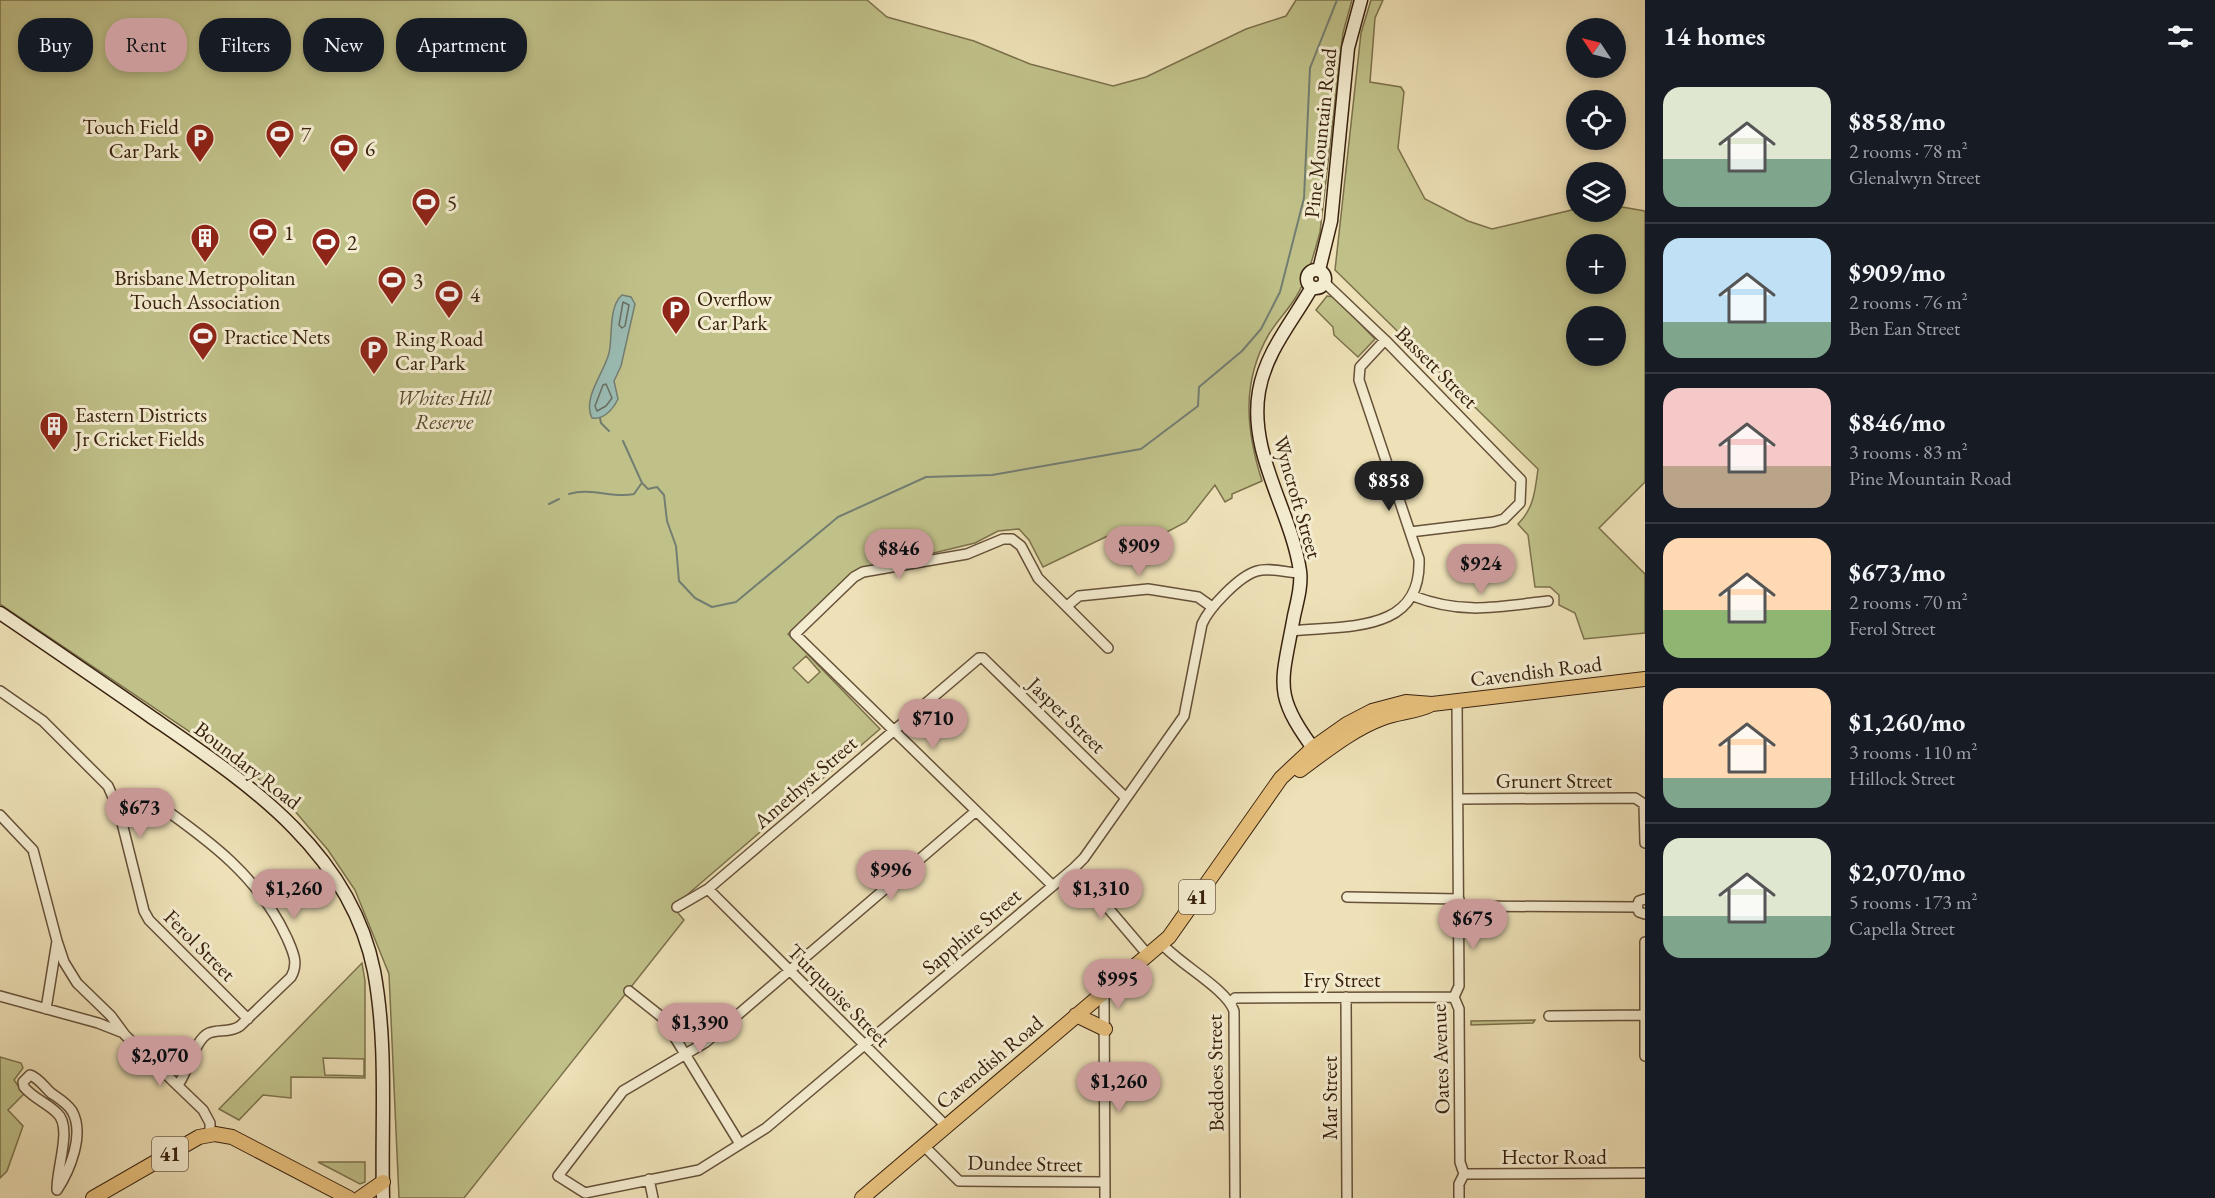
<!DOCTYPE html>
<meta charset="utf-8">
<style>
body{margin:0;font-family:"EB Garamond",serif;background:#20242c;color:#f1f3f6;height:100vh;display:flex;flex-direction:column;font-size:22px;white-space:nowrap}
*{box-sizing:border-box;margin:0}
p{font-size:20px;color:#9ea1a6}
.icon{flex:none;width:33px;height:33px;fill:none;stroke:currentColor;stroke-width:2;stroke-linecap:round;stroke-linejoin:round}
.map{position:relative;flex:1;overflow:hidden}
.panel{display:flex;flex-direction:column;background:#171b24;width:570px}
.panel>*{flex:none}
.top-card{position:absolute;left:18px;top:18px;width:570px;height:54px;display:flex;gap:12px}
.needle{width:39px;rotate:305deg}
.tools{position:absolute;left:1566px;top:18px;display:grid;gap:12px}
.tools a{display:grid;place-items:center;width:60px;height:60px;border-radius:50%;background:#171b24;box-shadow:0 3px 9px #0003;font-size:30px}
.price{position:absolute;translate:-50% -51px;padding:0 14px;border-radius:21px;background:#c59692;color:#111;font-size:20px;line-height:39px;filter:drop-shadow(0 2px 3px #0008)}
.price::after{content:'';position:absolute;left:50%;top:36px;width:18px;height:14px;margin-left:-9px;background:inherit;clip-path:polygon(0 0,100% 0,50% 100%)}
.price.current{background:#222;color:#fff}
ul{padding:0;list-style:none}
li{display:flex;align-items:center;gap:18px;height:150px;padding:0 18px}
li+li{border-top:2px solid #363941}
li span{display:grid;place-items:center;flex:none;width:168px;height:120px;border-radius:18px;color:#555}
li>.icon{margin-inline-start:auto}
span .icon{width:72px;height:72px;fill:#fffc;stroke-width:1}
li b{font-size:26px}
h2{display:flex;justify-content:space-between;align-items:center;height:72px;padding:0 18px;font-size:26px}
.tag{padding:0 21px;border-radius:24px;background:#171b24;box-shadow:0 3px 9px #0003;font-size:21px;line-height:54px}
.tag.current{background:#c59692;color:#111}
main{display:flex;flex:1;min-height:0}
.map>svg:first-child{display:block}
</style>
<main>
<div class="map">
<svg width="1645" height="1198" viewBox="0 0 1645 1198">
<rect width="100%" height="100%" fill="#eee1b7"/>
<filter id="stains"><feTurbulence type="fractalNoise" baseFrequency=".00333" numOctaves="4"/><feColorMatrix values="0 0 0 0 .2 0 0 0 0 .09 0 0 0 0 .02 0 0 0 .5 -.17"/></filter>
<radialGradient id="worn" r=".72"><stop offset=".6" stop-color="#630" stop-opacity="0"/><stop offset="1" stop-color="#630" stop-opacity=".3"/></radialGradient>
<path fill="#c0c189" stroke="#7c714c" stroke-width="1.5" fill-rule="evenodd" d="M0,0H867L887,17L974,41L1030,64L1113,86L1146,77L1246,29L1286,16L1296,0H1352L1343,33L1320,232C1314,254 1308,277 1296,297C1288,310 1277,321 1269,334C1241,382 1246,430 1262,481L1232,494V498L1225,502L1215,485L1186,522L1165,533L1116,532L1043,567L1029,540L1019,529L998,531L975,543L855,572L788,634L880,729L673,907L684,920L464,1198H399L389,974L355,890L328,850L294,810L254,775L0,604ZM806,656L820,672L808,683L793,668Z
M1371,0H1383L1375,18L1370,82L1401,87L1404,92L1398,148L1425,199L1468,221L1492,229L1576,209V212H1616V206L1645,211V482L1599,528L1645,574V633L1584,639L1575,613L1559,605V595L1550,587H1535L1528,535L1518,524C1534,508 1535,491 1538,469L1335,270L1361,33ZM1576,244H1616V284H1576ZM1576,316H1616V356H1576Z
M1327,296L1334,297L1375,339L1358,357L1334,335L1333,327L1316,310Z
M362,963L365,981V1078L291,1077V1098L263,1095L239,1120L219,1109ZM323,1058L364,1059V1076L325,1075Z
M1535,1020L1533,1023L1471,1025V1021Z
M0,1057L21,1063L23,1068L14,1080L24,1094L8,1110L23,1126L7,1171L0,1178Z
M318,1162H365V1182L360,1184Z"/>
<path fill="#9abcb4" stroke="#737e72" stroke-width="1.5" d="M622,295L631,297L635,304L621,366L614,381L618,399C613,409 604,420 592,418C582,398 604,373 609,353C613,336 608,307 622,295Z"/>
<g fill="none" stroke-linecap="round" stroke-linejoin="round">
<path stroke="#696e62" stroke-width="1.5" d="M623,302L629,305L625,326L622,328L619,325Z
M606,384L612,398L606,406L597,411L595,406L603,385Z"/>
<path stroke="#737e72" stroke-width="2" d="M600,418L601,423L609,431
M623,441L642,483L648,489L657,487L664,495L667,521L676,546L679,581L695,598L712,607L736,602L838,517L926,477L992,475L1141,449L1198,406L1199,387L1242,351L1261,329L1280,292L1304,198L1310,68L1337,0
M569,494C591,487 614,499 634,494L641,484
M549,504L559,499"/>
<g stroke="#665139" stroke-width="12">
<path id="street" d="M1324,282L1385,340L1521,480L1520,503L1504,519L1493,522L1410,532
M1413,596C1463,615 1497,607 1548,601
M1067,606L1079,596L1148,589L1198,597L1212,607
M1291,631C1346,625 1422,634 1419,559L1359,380L1360,367L1385,340
M0,691L43,721L108,786L119,811L144,911L149,920L248,1019
M1457,702L1459,986L1454,997L1459,1009L1460,1162L1464,1174L1459,1184V1198
M1458,799L1635,798L1644,804L1645,843
M119,811L156,803C210,841 259,877 287,938C293,952 299,963 291,977L240,1026C230,1033 219,1029 209,1033C195,1039 188,1072 178,1085
M976,811L706,1042L623,1091L558,1176L585,1193L699,1170L766,1128L1074,868L1084,858L1184,716L1202,624C1209,608 1239,576 1257,571C1270,567 1287,573 1300,573
M0,815L33,850L57,941L46,1009
M1074,868L1148,955
M1052,885L795,634L854,577L863,572L967,554L1003,539H1012L1021,546L1038,578L1108,648
M708,889L946,1126
M1347,897L1459,899
M1645,899L1639,901L1637,907L1639,912L1645,914
M1459,906L1637,907
M677,907L708,889L979,658H983L1126,798
M57,941L64,962L77,983L111,1016L125,1035L203,1110L210,1123V1134
M1645,942V1056
M1161,943C1179,964 1227,989 1234,1011L1235,1198
M629,991L663,1018L740,1144
M1104,992L1105,1198
M0,996L98,1023L121,1032
M1346,997L1347,1198
M1231,1002L1235,998L1454,997
M1549,1016L1644,1015
M30,1075C39,1078 44,1087 51,1093C58,1098 67,1103 72,1111C85,1134 70,1170 57,1190C56,1169 73,1127 57,1113C47,1103 33,1098 24,1087L23,1082Z
M923,1145L959,1181L1105,1182
M1464,1174L1645,1173
M649,1179L653,1198"/>
</g>
<g stroke="#38210f" stroke-width="15">
<path id="secondary" d="M1319,270L1331,221L1348,48L1361,0
M1307 279a9 9 0 1 1 18 0a9 9 0 1 1-18 0Z
M1312,287C1293,321 1266,351 1259,391C1248,454 1291,510 1300,571C1302,586 1297,602 1294,616C1281,687 1272,693 1318,755
M0,613C50,647 100,681 150,716C244,781 350,849 374,971C388,1046 381,1123 383,1198"/>
</g>
<g stroke="#38210f" stroke-width="16">
<path id="primary" d="M1300,770C1326,751 1353,729 1383,718C1399,712 1417,712 1432,704L1645,679
M1076,1015L1105,1029
M93,1198L199,1137L215,1134L232,1137L349,1198
M360,1198L383,1182
M862,1198L1169,937L1281,778L1313,748L1347,724L1372,711L1406,702L1432,704"/>
</g>
<use href="#street" stroke="#f4ecd0" stroke-width="9"/>
<use href="#secondary" stroke="#f4ecd0" stroke-width="12"/>
<use href="#primary" stroke="#e7c07c" stroke-width="14"/>
</g>
<defs>
<g id="stadium-pin" transform="scale(1.5)"><path d="M0 17L-7.5 6A9.5 9.5 0 1 1 7.5 6Z" fill="#8f2418" stroke="#f4ecd0"/><path d="M0-5a6.5 5 0 1 0 0 10a6.5 5 0 1 0 0-10ZM-3.5-1.8h7v3.6h-7Z" fill="#fff"/></g>
<g id="parking-pin" transform="scale(1.5)"><path d="M0 17L-7.5 6A9.5 9.5 0 1 1 7.5 6Z" fill="#8f2418" stroke="#f4ecd0"/><path d="M-3.5-5.5H1a3.5 3.5 0 0 1 0 7H-1V5.5H-3.5ZM-1-3.4V-.6H.8a1.4 1.4 0 0 0 0-2.8Z" fill="#fff"/></g>
<g id="building-pin" transform="scale(1.5)"><path d="M0 17L-7.5 6A9.5 9.5 0 1 1 7.5 6Z" fill="#8f2418" stroke="#f4ecd0"/><path d="M-4-6H4V6H1V3H-1V6H-4ZM-2.5-4.3h1.7v1.8h-1.7ZM.8-4.3h1.7v1.8H.8ZM-2.5-1h1.7V.8h-1.7ZM.8-1h1.7V.8H.8Z" fill="#fff"/></g>
</defs>
<g fill-rule="evenodd">
<use href="#stadium-pin" x="280" y="134"/>
<use href="#parking-pin" x="200" y="138"/>
<use href="#stadium-pin" x="344" y="148"/>
<use href="#stadium-pin" x="426" y="202"/>
<use href="#stadium-pin" x="263" y="232"/>
<use href="#building-pin" x="205" y="238"/>
<use href="#stadium-pin" x="326" y="242"/>
<use href="#stadium-pin" x="392" y="280"/>
<use href="#stadium-pin" x="449" y="294"/>
<use href="#parking-pin" x="676" y="310"/>
<use href="#stadium-pin" x="203" y="336"/>
<use href="#parking-pin" x="374" y="350"/>
<use href="#building-pin" x="54" y="426"/>
</g>
<g text-anchor="middle" dominant-baseline="central" stroke-width="6" stroke-linejoin="round" paint-order="stroke">
<g fill="#f4ecd0" stroke="#705e49" stroke-width="1.5">
<rect x="1179" y="880" width="36" height="34" rx="4.5"/>
<rect x="152" y="1137" width="36" height="34" rx="4.5"/>
</g>
<g font-size="20" font-weight="bold" fill="#38210f">
<text x="1197" y="897">41</text>
<text x="170" y="1154">41</text>
</g>
<g font-size="21" fill="#38210f" stroke="#f4ecd0" text-anchor="start">
<text x="179" y="126" text-anchor="end">Touch Field<tspan x="179" dy="24">Car Park</tspan></text>
<text x="301" y="134">7</text>
<text x="365" y="148">6</text>
<text x="447" y="202">5</text>
<text x="284" y="232">1</text>
<text x="347" y="242">2</text>
<text x="205" y="277" text-anchor="middle">Brisbane Metropolitan<tspan x="205" dy="24">Touch Association</tspan></text>
<text x="413" y="280">3</text>
<text x="470" y="294">4</text>
<text x="697" y="298">Overflow<tspan x="697" dy="24">Car Park</tspan></text>
<text x="224" y="336">Practice Nets</text>
<text x="395" y="338">Ring Road<tspan x="395" dy="24">Car Park</tspan></text>
<text x="75" y="414">Eastern Districts<tspan x="75" dy="24">Jr Cricket Fields</tspan></text>
</g>
<g font-size="21" fill="#38210f" stroke="#f4ecd0">
<text transform="translate(1320 133) rotate(-84)">Pine Mountain Road</text>
<text transform="translate(1437 367) rotate(45)">Bassett Street</text>
<text transform="translate(1298 497) rotate(74)">Wyncroft Street</text>
<text transform="translate(1536 671) rotate(-7)">Cavendish Road</text>
<text transform="translate(1067 715) rotate(44)">Jasper Street</text>
<text transform="translate(248 765) rotate(38)">Boundary Road</text>
<text x="1554" y="780">Grunert Street</text>
<text transform="translate(805 782) rotate(-41)">Amethyst Street</text>
<text transform="translate(971 931) rotate(-40)">Sapphire Street</text>
<text transform="translate(200 945) rotate(45)">Ferol Street</text>
<text x="1342" y="979">Fry Street</text>
<text transform="translate(839 995) rotate(45)">Turquoise Street</text>
<text transform="translate(1440 1059) rotate(-92)">Oates Avenue</text>
<text transform="translate(989 1062) rotate(-40)">Cavendish Road</text>
<text transform="translate(1215 1073) rotate(-91)">Beddoes Street</text>
<text transform="translate(1329 1098) rotate(-90)">Mar Street</text>
<text x="1554" y="1156">Hector Road</text>
<text transform="translate(1025 1163) rotate(1)">Dundee Street</text>
</g>
<g font-size="21" font-style="italic" fill="#5a492e" stroke="#f4ecd0">
<text x="444" y="397">Whites Hill<tspan x="444" dy="24">Reserve</tspan></text>
</g>
</g>
<rect width="100%" height="100%" filter="url(#stains)"/>
<rect width="100%" height="100%" fill="url(#worn)"/>
</svg>
<div class="tools">
<a><svg class="needle" viewBox="-14 -14 28 28"><path d="M0-13l5 13h-10z" fill="#e53935"/><path d="M0 13l5-13h-10z" fill="#9ea1a6"/></svg></a>
<a><svg class="icon" aria-label="locate" viewBox="0 0 24 24"><circle cx="12" cy="12" r="6"/><path d="M12 2v4M12 18v4M2 12h4M18 12h4"/></svg></a>
<a><svg class="icon" aria-label="layers" viewBox="0 0 24 24"><path d="M12 4l9 5-9 5-9-5zM3 14l9 5 9-5"/></svg></a>
<a>+</a>
<a>−</a>
</div>
<b class="price current" style="left:1389px;top:512px">$858</b>
<b class="price" style="left:1139px;top:577px">$909</b>
<b class="price" style="left:899px;top:580px">$846</b>
<b class="price" style="left:1481px;top:595px">$924</b>
<b class="price" style="left:933px;top:750px">$710</b>
<b class="price" style="left:140px;top:839px">$673</b>
<b class="price" style="left:891px;top:901px">$996</b>
<b class="price" style="left:294px;top:920px">$1,260</b>
<b class="price" style="left:1101px;top:920px">$1,310</b>
<b class="price" style="left:1473px;top:950px">$675</b>
<b class="price" style="left:1118px;top:1010px">$995</b>
<b class="price" style="left:700px;top:1054px">$1,390</b>
<b class="price" style="left:160px;top:1087px">$2,070</b>
<b class="price" style="left:1119px;top:1113px">$1,260</b>
<div class="top-card">
<a class="tag">Buy</a>
<a class="tag current">Rent</a>
<a class="tag">Filters</a>
<a class="tag">New</a>
<a class="tag">Apartment</a>
</div>
</div>
<section class="panel">
<h2>14 homes<svg class="icon" aria-label="filters" viewBox="0 0 24 24"><path d="M4 7h16M4 17h16"/><circle cx="9" cy="7" r="2"/><circle cx="15" cy="17" r="2"/></svg></h2>
<ul>
<li><span style="background:linear-gradient(#dfe7d0 60%,#7fa58c 0)"><svg class="icon" aria-label="home" viewBox="0 0 24 24"><path d="M3 11l9-7 9 7M6 9v11h12V9"/></svg></span><div><b>$858/mo</b><p>2 rooms · 78 m²</p><p>Glenalwyn Street</p></div></li>
<li><span style="background:linear-gradient(#bfe0f5 70%,#7fa58c 0)"><svg class="icon" aria-label="home" viewBox="0 0 24 24"><path d="M3 11l9-7 9 7M6 9v11h12V9"/></svg></span><div><b>$909/mo</b><p>2 rooms · 76 m²</p><p>Ben Ean Street</p></div></li>
<li><span style="background:linear-gradient(#f6c9c9 65%,#b9a48a 0)"><svg class="icon" aria-label="home" viewBox="0 0 24 24"><path d="M3 11l9-7 9 7M6 9v11h12V9"/></svg></span><div><b>$846/mo</b><p>3 rooms · 83 m²</p><p>Pine Mountain Road</p></div></li>
<li><span style="background:linear-gradient(#ffd9b3 60%,#8fb573 0)"><svg class="icon" aria-label="home" viewBox="0 0 24 24"><path d="M3 11l9-7 9 7M6 9v11h12V9"/></svg></span><div><b>$673/mo</b><p>2 rooms · 70 m²</p><p>Ferol Street</p></div></li>
<li><span style="background:linear-gradient(#ffd9b3 75%,#7fa58c 0)"><svg class="icon" aria-label="home" viewBox="0 0 24 24"><path d="M3 11l9-7 9 7M6 9v11h12V9"/></svg></span><div><b>$1,260/mo</b><p>3 rooms · 110 m²</p><p>Hillock Street</p></div></li>
<li><span style="background:linear-gradient(#dfe7d0 65%,#7fa58c 0)"><svg class="icon" aria-label="home" viewBox="0 0 24 24"><path d="M3 11l9-7 9 7M6 9v11h12V9"/></svg></span><div><b>$2,070/mo</b><p>5 rooms · 173 m²</p><p>Capella Street</p></div></li>
</ul>
</section>
</main>
